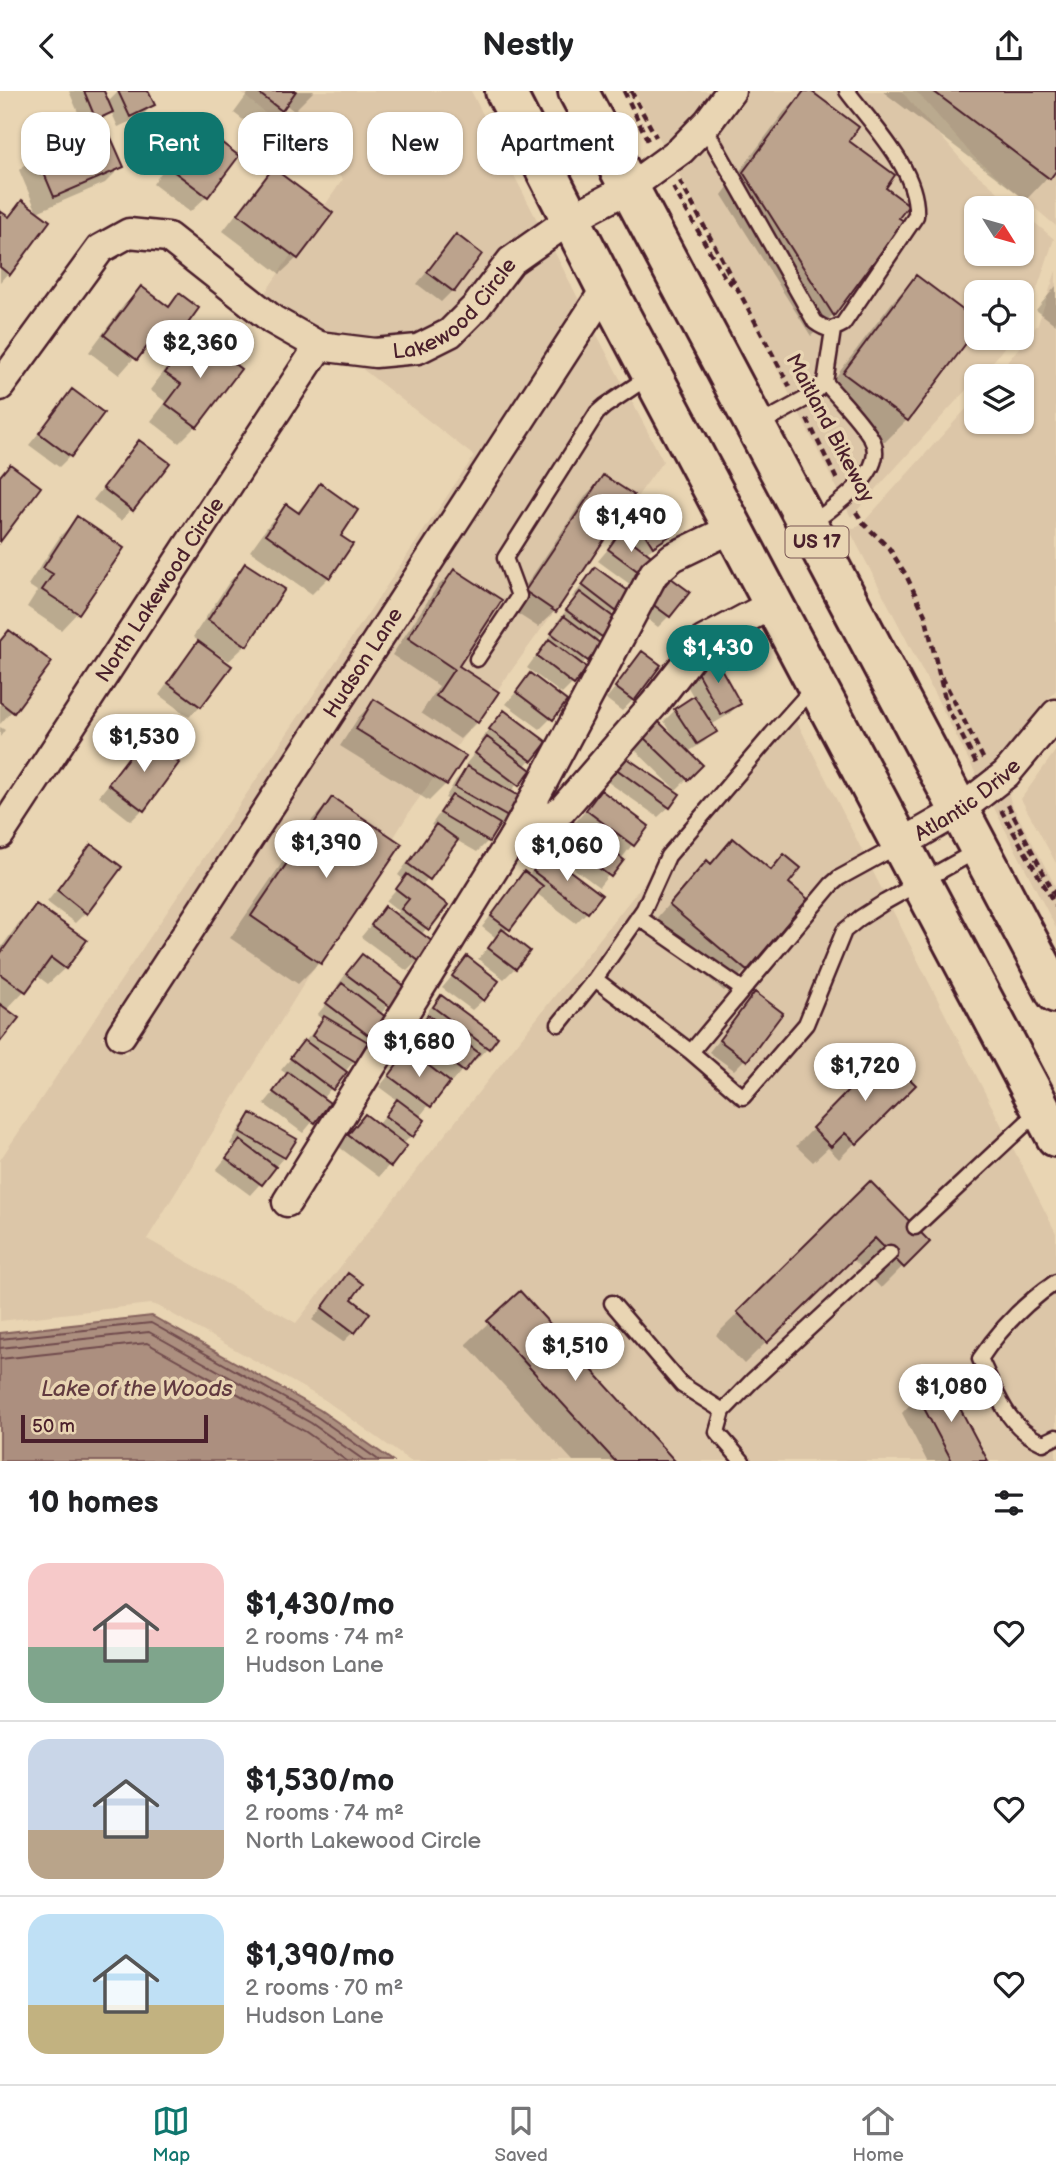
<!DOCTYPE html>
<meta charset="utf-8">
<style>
body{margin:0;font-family:"Balsamiq Sans",sans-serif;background:#f2f2f2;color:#202124;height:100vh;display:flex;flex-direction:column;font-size:26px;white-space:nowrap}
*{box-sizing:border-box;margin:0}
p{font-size:23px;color:#757577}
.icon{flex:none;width:38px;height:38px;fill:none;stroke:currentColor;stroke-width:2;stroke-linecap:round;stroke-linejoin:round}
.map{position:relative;height:1370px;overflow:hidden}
.details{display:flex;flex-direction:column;background:#fff;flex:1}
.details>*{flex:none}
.top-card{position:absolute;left:21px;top:21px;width:700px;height:63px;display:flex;gap:14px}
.needle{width:46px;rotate:127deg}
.fabs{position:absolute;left:964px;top:105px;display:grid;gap:14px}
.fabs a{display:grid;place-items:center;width:70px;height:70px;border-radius:14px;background:#fff;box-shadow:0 2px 5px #0004;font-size:35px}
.scale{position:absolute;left:21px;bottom:18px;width:187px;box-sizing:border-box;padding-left:7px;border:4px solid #4a1f2b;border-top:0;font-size:19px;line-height:24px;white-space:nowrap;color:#4a1f2b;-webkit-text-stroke:5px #e9d5b3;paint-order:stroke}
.price{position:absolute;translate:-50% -60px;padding:0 16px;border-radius:24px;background:#fff;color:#222;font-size:23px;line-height:46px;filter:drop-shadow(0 2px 4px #0008)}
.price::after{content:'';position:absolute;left:50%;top:42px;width:21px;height:16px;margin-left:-10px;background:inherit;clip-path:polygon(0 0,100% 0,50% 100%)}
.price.selected{background:#0f766e;color:#fff}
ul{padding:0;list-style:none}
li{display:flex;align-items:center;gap:21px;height:175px;padding:0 28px}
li+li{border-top:2px solid #e0e0e0}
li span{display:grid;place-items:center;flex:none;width:196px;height:140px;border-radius:21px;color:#555}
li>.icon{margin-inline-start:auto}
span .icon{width:84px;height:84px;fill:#fffc;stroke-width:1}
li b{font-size:30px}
h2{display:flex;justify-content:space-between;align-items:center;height:84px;padding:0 28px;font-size:30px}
.chip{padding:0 24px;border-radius:21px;background:#fff;box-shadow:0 2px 5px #0004;font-size:24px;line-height:63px}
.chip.selected{background:#0f766e;color:#fff}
header{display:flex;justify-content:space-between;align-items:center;height:91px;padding:0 28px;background:#fff;font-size:32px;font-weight:600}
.tab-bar{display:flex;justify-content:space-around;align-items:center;height:98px;border-top:2px solid #e0e0e0;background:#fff;font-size:19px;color:#757577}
.tab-bar a{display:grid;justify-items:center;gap:4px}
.tab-bar .selected{color:#0f766e}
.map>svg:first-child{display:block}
</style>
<header><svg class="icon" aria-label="back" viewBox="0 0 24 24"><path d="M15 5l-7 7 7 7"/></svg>Nestly<svg class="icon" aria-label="share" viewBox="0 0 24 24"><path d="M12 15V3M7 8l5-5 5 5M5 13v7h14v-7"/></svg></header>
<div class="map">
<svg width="1056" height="1370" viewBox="0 0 1056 1370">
<rect width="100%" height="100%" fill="#e9d5b3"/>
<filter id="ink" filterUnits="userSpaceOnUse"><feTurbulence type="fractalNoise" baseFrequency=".0143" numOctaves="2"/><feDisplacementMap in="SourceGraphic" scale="14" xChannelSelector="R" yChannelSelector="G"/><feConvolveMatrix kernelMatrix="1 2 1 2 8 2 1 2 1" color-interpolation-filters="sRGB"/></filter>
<g filter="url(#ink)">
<path fill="#dcc6a8" d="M239,0H471L539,133L500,161L464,207L440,231L413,244L373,248L323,242L302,230L265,202L343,88Z
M634,0H901L965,73L1017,117H976V163H1022V121L1054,148L1028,225L1022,233V201H976V247H1011L996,267L979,285H976V288L851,426L689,102Z
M916,0H1056V135L973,65Z
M553,158L580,211L102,947L126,963L595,240L663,370L412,717L147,1148L296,1232L787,611L1056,1142V1370H410L325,1309L158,1215L150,1213L0,1230V1069L474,365L356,273L421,271L457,255L487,225L522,180Z
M1056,180V599L1030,633L996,673L978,687L848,436L854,437L861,434L976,307V331H1022V285H996L1038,233Z
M1056,659V772L1021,708Z
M1015,694L1009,704L1011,712L1056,796V837L992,713Z"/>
<path fill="#ac8f7f" stroke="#85625d" stroke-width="2" d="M152,1225L320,1319L393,1370H0V1242Z"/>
<path fill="#0003" d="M69,0H102L107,12L119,0H146L153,13L142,25L118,36L111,20L100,32L85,38Z
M250,0H314L294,20L285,13L259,41L234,22Z
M805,0H808L883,97L897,127L902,131L833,224L811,245L722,104L784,21Z
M882,0H1056V77L1026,109Z
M183,25L207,105L190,121L153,93L163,79L147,67L166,41Z
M36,62L121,76L105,92L37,121L19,79Z
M273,79L297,167L280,183L223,140L257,96Z
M22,111L8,182L0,191V122L6,127Z
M456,145L452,200L441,211L417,193Z
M916,187L976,231V236L907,329L885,351L822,304L894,209Z
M1056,195V234L1036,219Z
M141,197L167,217L179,204L177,243L161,260L148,251L119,284L89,261L124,214Z
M195,245L238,278L196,335L179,352L151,330L166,311L150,299L178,262Z
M73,300L70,365L59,376L29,354Z
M139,351L167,373L121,430L93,409Z
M603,386L555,520L538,536L510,518L587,403Z
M320,394L338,445L329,486L312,503L250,460L270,432L286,415L296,422Z
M634,425L669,444L645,463L642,483L631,494L598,470L620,444L634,454L623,436Z
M78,428L121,457L77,522L61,539L27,516L37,500L28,494L61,444Z
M245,474L246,554L229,570L215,561L200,615L189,626L159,604L188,564L200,551L193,546L229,491Z
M596,478L616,519L610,525L601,545L595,551L573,592L562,603L527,577L559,533L557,531L575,508L572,506Z
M454,480L457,576L496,602L477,631L460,648L421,622L439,595L392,564L437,496Z
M671,489L669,525L658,536L642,524Z
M9,541L12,620L0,633V550Z
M642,563L633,609L622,620L606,608Z
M695,578L739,613L728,624L711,634L715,640L704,651L688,661L701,674L676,699L633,657L658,632L676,648L664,630L675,619L694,607L684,589Z
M530,584L551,627L540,638L506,613Z
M374,610L446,693L429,710L340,655L358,627Z
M504,621L544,652L524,676L528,679L510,702L508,725L488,750L477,761L456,749L421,796L445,814L421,844L418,869L407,880L361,846L385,817L396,825L399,820L386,810L404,789L398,784L425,747L435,736L431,734L449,709L445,707L456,689L468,677L465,674L483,652L480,650Z
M0,636L5,639L0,646Z
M144,648L142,719L131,730L99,705Z
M624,667L669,716L658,726L605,689Z
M602,701L647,735L599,796L550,760Z
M332,708L320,871L298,893L230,847L311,730Z
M733,750L769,780L784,765L787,792L746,879L724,900L648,837L685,794L707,772L709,774Z
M92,755L86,821L75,832L47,811Z
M546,765L587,821L576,832L536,802L504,842L515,877L504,888L478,868L496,847L482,836L514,794L525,783L528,785Z
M36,815L65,877L48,893L36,884L24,900L6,919L0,948V858L19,832Z
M362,865L403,896L380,924L371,946L354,970L322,1008L328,1012L303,1042L264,1013L288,984L281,979L323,929L317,924L339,897L337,895L351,876Z
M467,868L483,909L472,919L442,897Z
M755,903L745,968L734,979L709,961Z
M441,906L496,947L477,968L473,966L452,991L450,989L419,1026L411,1045L402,1054L405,1055L379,1086L339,1056L365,1025L377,1034L398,1010L379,996L410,959L404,955L425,930L423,928L430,917Z
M884,966L913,994L839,1068L828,1057L813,1071L796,1055Z
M252,1024L284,1066L250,1104L216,1079L235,1056L230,1053L241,1035Z
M870,1093L927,1151L881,1197L852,1167L744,1273L716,1244Z
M348,1184L354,1240L343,1251L312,1229Z
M519,1203L672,1370H573L466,1253Z
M918,1305L986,1370H927L902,1322Z"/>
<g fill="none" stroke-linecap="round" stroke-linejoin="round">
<path stroke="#714c4d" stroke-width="2" d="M0,1248L151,1232L316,1325L380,1370
M0,1257L149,1241L311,1332L365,1370
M0,1268L147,1252L306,1341L347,1370"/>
</g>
<path fill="#bca38d" stroke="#4a1f2b" stroke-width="2" d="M84,0H104L113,21L96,29Z
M118,0H148L155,14L130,26Z
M256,0H296L282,20Z
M804,0H811L859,36L849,50L895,84L886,97L909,114L899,127L904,130L834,225L743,81Z
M933,0H1056V80L1050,88Z
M183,22L239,65L208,106L168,76L179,62L162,50Z
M85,39L90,50L109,42L124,76L54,106L35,61Z
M273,77L333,122L298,168L238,123Z
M22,109L50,130L10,184L0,176V120L9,126Z
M456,143L482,163L454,201L427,181Z
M916,184L976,229V239L908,330L843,282Z
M141,195L169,216L179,202L199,217L179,245L164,233L137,269L104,244Z
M195,243L241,278L197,336L166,313L181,293L165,282Z
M72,298L104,322L71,366L39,342Z
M139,349L170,372L133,420L103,397Z
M10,373L41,396L0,451V385Z
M603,384L634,404L556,521L525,500Z
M320,392L358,419L341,445L353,453L330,487L266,443L286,413L299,422Z
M651,412L671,444L653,456L633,424Z
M77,425L124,457L79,523L42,499L53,483L43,477Z
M620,441L655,468L643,484L608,458Z
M245,472L285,498L247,555L208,529Z
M595,476L631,502L617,521L582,494Z
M454,478L502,509L459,575L499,601L478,632L436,605L454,578L408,547Z
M671,487L690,501L670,526L651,512Z
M580,501L616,528L602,546L566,519Z
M564,525L601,553L588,570L551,542Z
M9,539L52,571L14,622L0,611V550Z
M549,548L587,577L574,594L537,565Z
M198,550L232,575L201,616L168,592Z
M642,560L661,574L634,610L615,596Z
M714,565L741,613L721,624L694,576Z
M530,582L567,610L553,629L516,601Z
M694,605L717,641L697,653L674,618Z
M374,608L466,665L447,694L356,638Z
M504,619L547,651L532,670L489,638Z
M658,630L703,674L688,689L642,645Z
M144,646L179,672L144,720L108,693Z
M487,646L531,679L519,695L475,662Z
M624,665L680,703L670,717L615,677Z
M467,675L521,706L510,727L455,696Z
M601,699L649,735L634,755L586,719Z
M452,704L500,733L489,751L440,722Z
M332,706L402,753L321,873L251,825Z
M573,731L624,769L611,786L560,748Z
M436,733L458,749L430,789L408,773Z
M733,747L771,779L784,763L801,777L789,792L808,808L747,880L669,814L707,769L711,773Z
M91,753L122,776L87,823L57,799Z
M546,762L602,804L588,822L533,780Z
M524,780L543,795L510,839L491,825Z
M407,783L448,814L429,839L401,818L409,808L396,798Z
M36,813L87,849L66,878L51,867L26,901L0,883V863Z
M385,815L433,851L419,870L371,834Z
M502,838L530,860L516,878L488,857Z
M362,863L406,896L390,916L346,883Z
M467,865L499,890L484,910L452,885Z
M342,892L387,927L372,947L326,912Z
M755,901L783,922L747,970L719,949Z
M441,904L498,946L489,958L433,916Z
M0,913L19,927L0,951Z
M428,924L479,962L464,981L414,943Z
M324,925L368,951L356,971L312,945Z
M304,949L347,981L333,999L290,967Z
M408,959L450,991L431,1016L389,985Z
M884,963L916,994L857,1053L845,1042L831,1056L812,1037Z
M288,981L330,1012L315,1032L273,1001Z
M397,1008L425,1029L413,1046L385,1025Z
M251,1022L297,1048L285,1067L240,1041Z
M365,1023L407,1055L391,1076L348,1044Z
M240,1049L276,1076L262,1094L226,1067Z
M870,1090L930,1151L904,1177L875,1147L767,1252L737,1221Z
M348,1182L363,1193L352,1208L370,1222L355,1242L322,1217Z
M520,1200L675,1370H615L487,1230Z
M945,1289L988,1370H952L917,1304Z"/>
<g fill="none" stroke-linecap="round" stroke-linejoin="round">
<g stroke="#4a1f2b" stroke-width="19">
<path id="lane" d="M704,35L815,231C826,239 831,240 843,233L916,125C919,80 873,35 847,0
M756,335L811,305L825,291L833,239
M810,434C831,417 891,380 871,347C859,327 840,309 825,291
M477,568L519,505L505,467L597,322L605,315L651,284
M815,595L772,643L668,765L644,818L595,888L691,961L831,794L839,787L901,753
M638,826L742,898
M559,933L595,888
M691,961L743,1006L806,933L844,840L860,827L885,811L978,759
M915,1136L1040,1019
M1056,1191C1026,1211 1000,1238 980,1268C997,1302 1006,1336 1043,1352L1056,1346
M612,1212L682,1294L723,1320
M742,1370L717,1341L723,1320L752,1290L890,1162"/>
</g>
<g stroke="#4a1f2b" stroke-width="33">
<g id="street">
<path id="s1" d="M0,295L100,158L129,142L168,146L273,229L319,255L375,262L418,258L450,242L476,216L511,170L572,127L629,97L681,59L708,31L731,0"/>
<path id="s2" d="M0,743L319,255"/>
<path d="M513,747L562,719L654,613L703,550L773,513"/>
<path id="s3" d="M901,753L960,719L1006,683L1056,623"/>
<path id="s4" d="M121,944L606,197"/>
<path d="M287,1111L513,747L654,482L673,466L733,437"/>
</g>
</g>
<g stroke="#4a1f2b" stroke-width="44">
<path id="primary" d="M505,0L606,197L1056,1046
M578,0L1056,902"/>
</g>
<path stroke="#4a1f2b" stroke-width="4.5" stroke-dasharray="7 5" stroke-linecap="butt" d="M624,0L649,52
M631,0L656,46
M680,90L790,296
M673,96L725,187L732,193
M807,328L837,389
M856,421L864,433L889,457L906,484L925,524L947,616L977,674
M942,586L984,669
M1008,714L1056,806
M1001,719L1056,815"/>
<use href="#lane" stroke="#e9d5b3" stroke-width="14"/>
<use href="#street" stroke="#e9d5b3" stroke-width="28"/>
<use href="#primary" stroke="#e9d5b3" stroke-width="38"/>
</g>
</g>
<g text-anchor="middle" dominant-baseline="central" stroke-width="7" stroke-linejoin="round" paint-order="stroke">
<rect fill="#e9d5b3" stroke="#7a5654" stroke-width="2" x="785.5" y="435.5" width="63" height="31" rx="5"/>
<g font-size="19" font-weight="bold" fill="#4a1f2b">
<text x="817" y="451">US 17</text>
</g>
<g font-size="21" fill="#4a1f2b" stroke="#e9d5b3">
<text stroke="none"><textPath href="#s1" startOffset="581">Lakewood Circle</textPath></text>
<text transform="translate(830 337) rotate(62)">Maitland Bikeway</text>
<text stroke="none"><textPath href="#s2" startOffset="292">North Lakewood Circle</textPath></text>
<text stroke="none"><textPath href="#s4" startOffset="444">Hudson Lane</textPath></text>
<text stroke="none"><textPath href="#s3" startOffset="80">Atlantic Drive</textPath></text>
</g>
<g font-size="23" font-style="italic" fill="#623b40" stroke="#e9d5b3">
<text x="137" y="1298">Lake of the Woods</text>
</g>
</g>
</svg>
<div class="fabs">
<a><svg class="needle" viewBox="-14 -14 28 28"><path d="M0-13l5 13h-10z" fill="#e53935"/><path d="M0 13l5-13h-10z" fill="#757577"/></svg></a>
<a><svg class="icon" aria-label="locate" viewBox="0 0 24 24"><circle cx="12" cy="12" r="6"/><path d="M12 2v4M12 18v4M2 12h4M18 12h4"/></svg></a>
<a><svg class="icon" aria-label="layers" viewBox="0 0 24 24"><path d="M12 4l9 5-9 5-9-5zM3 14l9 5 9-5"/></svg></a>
</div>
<div class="scale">50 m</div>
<b class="price" style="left:200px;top:289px">$2,360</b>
<b class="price" style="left:631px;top:463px">$1,490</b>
<b class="price selected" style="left:718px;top:594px">$1,430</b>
<b class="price" style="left:144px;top:683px">$1,530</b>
<b class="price" style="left:326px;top:789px">$1,390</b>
<b class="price" style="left:567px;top:792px">$1,060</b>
<b class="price" style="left:419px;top:988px">$1,680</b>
<b class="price" style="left:865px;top:1012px">$1,720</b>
<b class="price" style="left:575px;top:1292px">$1,510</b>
<b class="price" style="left:951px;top:1333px">$1,080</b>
<div class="top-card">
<a class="chip">Buy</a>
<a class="chip selected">Rent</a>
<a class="chip">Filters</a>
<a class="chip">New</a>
<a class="chip">Apartment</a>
</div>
</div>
<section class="details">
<h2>10 homes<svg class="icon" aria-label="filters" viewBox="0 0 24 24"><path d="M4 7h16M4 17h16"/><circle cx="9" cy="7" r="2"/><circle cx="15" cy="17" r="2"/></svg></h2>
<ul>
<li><span style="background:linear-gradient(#f6c9c9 60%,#7fa58c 0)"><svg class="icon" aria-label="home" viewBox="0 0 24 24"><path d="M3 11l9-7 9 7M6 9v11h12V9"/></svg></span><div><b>$1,430/mo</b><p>2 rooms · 74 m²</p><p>Hudson Lane</p></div><svg class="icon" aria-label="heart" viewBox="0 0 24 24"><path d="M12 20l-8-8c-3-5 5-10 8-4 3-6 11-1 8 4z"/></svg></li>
<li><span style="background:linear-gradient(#c9d6e8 65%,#b9a48a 0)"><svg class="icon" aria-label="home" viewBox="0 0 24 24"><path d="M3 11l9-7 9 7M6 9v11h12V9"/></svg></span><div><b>$1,530/mo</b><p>2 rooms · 74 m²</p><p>North Lakewood Circle</p></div><svg class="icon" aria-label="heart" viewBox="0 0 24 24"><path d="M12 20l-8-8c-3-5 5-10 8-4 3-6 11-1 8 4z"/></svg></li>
<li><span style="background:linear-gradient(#bfe0f5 65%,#c2b280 0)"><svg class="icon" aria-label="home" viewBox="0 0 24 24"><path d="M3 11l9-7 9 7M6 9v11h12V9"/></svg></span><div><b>$1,390/mo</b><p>2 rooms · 70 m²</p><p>Hudson Lane</p></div><svg class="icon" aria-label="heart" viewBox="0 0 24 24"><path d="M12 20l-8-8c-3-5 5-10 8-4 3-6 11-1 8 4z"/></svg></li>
</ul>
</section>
<nav class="tab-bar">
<a class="selected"><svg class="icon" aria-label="map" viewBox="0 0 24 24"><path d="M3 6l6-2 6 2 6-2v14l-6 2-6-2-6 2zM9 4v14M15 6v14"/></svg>Map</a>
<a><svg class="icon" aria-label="saved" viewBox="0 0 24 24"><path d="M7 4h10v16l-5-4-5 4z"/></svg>Saved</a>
<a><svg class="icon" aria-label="home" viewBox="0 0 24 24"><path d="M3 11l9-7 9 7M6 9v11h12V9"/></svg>Home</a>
</nav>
